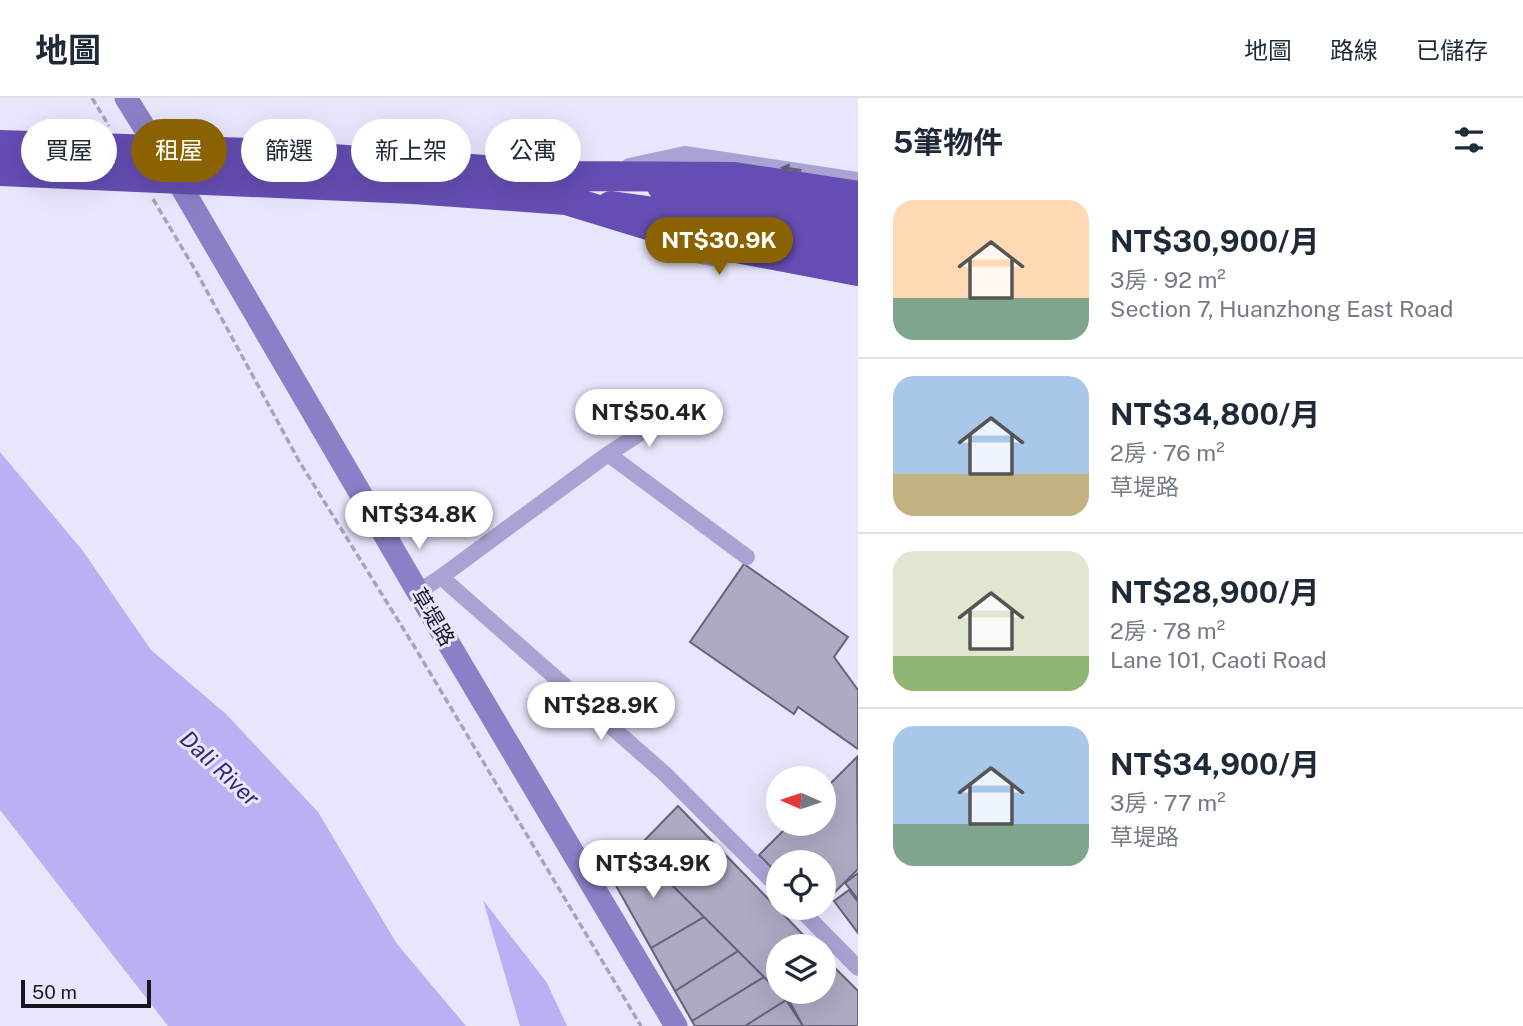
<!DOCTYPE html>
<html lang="zh-TW">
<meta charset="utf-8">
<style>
body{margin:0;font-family:"Public Sans","Noto Sans TC",sans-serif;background:#f6f6f7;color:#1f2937;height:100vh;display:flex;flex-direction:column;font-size:26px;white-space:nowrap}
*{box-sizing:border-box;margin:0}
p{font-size:23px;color:#747a83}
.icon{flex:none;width:38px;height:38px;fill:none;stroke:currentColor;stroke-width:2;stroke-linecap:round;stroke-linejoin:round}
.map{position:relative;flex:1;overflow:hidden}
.side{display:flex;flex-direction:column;background:#fff;width:665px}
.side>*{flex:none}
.banner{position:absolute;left:21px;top:21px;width:665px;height:63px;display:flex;gap:14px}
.needle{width:46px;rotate:273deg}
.fabs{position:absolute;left:766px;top:668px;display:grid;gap:14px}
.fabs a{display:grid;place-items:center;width:70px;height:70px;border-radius:50%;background:#fff;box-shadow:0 7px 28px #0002;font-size:35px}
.scale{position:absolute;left:21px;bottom:18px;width:130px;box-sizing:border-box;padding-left:7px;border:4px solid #17161f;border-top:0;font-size:19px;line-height:24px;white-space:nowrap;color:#17161f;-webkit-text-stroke:5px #e8e6fc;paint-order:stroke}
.price{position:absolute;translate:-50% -60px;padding:0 16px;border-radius:24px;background:#fff;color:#222;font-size:23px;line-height:46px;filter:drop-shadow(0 2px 4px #0008)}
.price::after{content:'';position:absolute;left:50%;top:42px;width:21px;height:16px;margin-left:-10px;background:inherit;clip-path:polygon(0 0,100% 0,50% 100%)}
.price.active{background:#8a6202;color:#fff}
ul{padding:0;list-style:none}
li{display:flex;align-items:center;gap:21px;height:175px;padding:0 35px}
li+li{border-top:2px solid #e0e1e3}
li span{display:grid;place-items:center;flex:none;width:196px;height:140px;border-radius:21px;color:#555}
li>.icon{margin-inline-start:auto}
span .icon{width:84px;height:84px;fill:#fffc;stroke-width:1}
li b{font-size:30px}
h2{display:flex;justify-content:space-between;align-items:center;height:84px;padding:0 35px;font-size:30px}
.pill{padding:0 24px;border-radius:32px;background:#fff;box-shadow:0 7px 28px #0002;font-size:24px;line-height:63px}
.pill.active{background:#8a6202;color:#fff}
header{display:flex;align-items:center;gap:42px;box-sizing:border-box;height:98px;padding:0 35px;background:#fff;border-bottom:2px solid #e0e1e3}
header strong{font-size:33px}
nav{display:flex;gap:38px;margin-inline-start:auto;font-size:24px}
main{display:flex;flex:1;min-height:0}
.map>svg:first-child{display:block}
</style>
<header>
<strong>地圖</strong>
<nav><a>地圖</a><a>路線</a><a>已儲存</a></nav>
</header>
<main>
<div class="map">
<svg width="858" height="928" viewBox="0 0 858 928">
<rect width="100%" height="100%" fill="#e8e6fc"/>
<path fill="#bab0f4" d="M0,354L83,453L151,552L226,616L318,714L397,846L466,928H168L0,712Z
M483,802L547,885L567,928H520Z"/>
<path fill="#adaac4" stroke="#66637b" stroke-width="2" d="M744,466L848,539L834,559L858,592V651L798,609L794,616L690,544Z
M857,659L858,771L824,805V765H779V777L759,757L790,726H824V692Z
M678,708L815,849H779V894L636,751Z
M636,751L704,819L651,850L610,777Z
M858,775V801L845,785Z
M849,792L858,804V835L834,803Z
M704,819L738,853L675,893L651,850Z
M738,853L764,879L692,923L675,893Z
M824,859L858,893V928H803L791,906L779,894H824Z
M764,879L786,902L745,928H695L692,923Z
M786,902L803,928H745Z"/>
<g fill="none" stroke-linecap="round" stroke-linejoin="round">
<path stroke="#a6a5b6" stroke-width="3.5" stroke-dasharray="7 3.5" stroke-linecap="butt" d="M92,0L109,28
M153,101L197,175L299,363L414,548L641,928"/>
<path stroke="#a9a3d4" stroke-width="16" d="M629,68L685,56L858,82
M654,143L684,155L713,160
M608,356L670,316
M441,479L665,676L779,790
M418,494L441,479L608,356L747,459
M799,810L858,870"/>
<path stroke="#8b80c7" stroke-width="23" d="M126,0L179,85L418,494L676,928"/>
<path stroke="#654db3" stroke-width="30" d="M662,88L858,121
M611,108L806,135L858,146"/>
<path stroke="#654db3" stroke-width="30" d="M0,47L251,55L570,78L734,79L858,98
M0,73L413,91L566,102L700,143L858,173"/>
</g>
<defs><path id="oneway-solid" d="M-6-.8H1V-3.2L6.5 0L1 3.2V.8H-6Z" transform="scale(1.75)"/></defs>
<use fill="#605c7a" href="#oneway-solid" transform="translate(791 71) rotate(-172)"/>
<g text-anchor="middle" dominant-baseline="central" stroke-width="6" stroke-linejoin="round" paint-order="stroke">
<g font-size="21" fill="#17161f" stroke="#e8e6fc">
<text transform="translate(433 519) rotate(59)">草堤路</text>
</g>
<g font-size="23" font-style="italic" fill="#3b2673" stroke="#e8e6fc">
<text transform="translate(220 670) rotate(43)">Dali River</text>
</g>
</g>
</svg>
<div class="fabs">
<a><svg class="needle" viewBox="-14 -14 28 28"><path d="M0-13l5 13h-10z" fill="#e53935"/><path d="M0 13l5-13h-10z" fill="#747a83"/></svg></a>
<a><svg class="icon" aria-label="locate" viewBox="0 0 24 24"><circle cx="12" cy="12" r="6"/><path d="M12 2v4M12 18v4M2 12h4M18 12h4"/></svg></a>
<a><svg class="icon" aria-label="layers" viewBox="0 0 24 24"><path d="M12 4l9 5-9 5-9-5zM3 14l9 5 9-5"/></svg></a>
</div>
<div class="scale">50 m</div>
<b class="price active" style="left:719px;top:179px">NT$30.9K</b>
<b class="price" style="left:649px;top:351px">NT$50.4K</b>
<b class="price" style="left:419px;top:453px">NT$34.8K</b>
<b class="price" style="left:601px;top:644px">NT$28.9K</b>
<b class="price" style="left:653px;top:802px">NT$34.9K</b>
<div class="banner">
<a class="pill">買屋</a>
<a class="pill active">租屋</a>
<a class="pill">篩選</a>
<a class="pill">新上架</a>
<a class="pill">公寓</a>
</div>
</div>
<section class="side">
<h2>5筆物件<svg class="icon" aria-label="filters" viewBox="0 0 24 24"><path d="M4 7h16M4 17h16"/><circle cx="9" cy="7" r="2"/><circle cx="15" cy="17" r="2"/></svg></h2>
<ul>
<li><span style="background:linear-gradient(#ffd9b3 70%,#7fa58c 0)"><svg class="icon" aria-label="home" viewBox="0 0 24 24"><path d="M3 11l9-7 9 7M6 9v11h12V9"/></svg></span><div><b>NT$30,900/月</b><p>3房 · 92 m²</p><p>Section 7, Huanzhong East Road</p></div></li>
<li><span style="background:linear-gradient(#a9c7e8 70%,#c2b280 0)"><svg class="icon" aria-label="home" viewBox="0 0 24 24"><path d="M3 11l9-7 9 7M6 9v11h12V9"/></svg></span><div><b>NT$34,800/月</b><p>2房 · 76 m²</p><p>草堤路</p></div></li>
<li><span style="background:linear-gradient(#dfe7d0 75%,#8fb573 0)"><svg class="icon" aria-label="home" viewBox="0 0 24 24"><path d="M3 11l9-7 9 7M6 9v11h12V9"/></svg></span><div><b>NT$28,900/月</b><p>2房 · 78 m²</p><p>Lane 101, Caoti Road</p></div></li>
<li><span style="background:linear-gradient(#a9c7e8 70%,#7fa58c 0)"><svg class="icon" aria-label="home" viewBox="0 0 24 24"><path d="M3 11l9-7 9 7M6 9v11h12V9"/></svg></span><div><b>NT$34,900/月</b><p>3房 · 77 m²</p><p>草堤路</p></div></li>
</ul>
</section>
</main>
